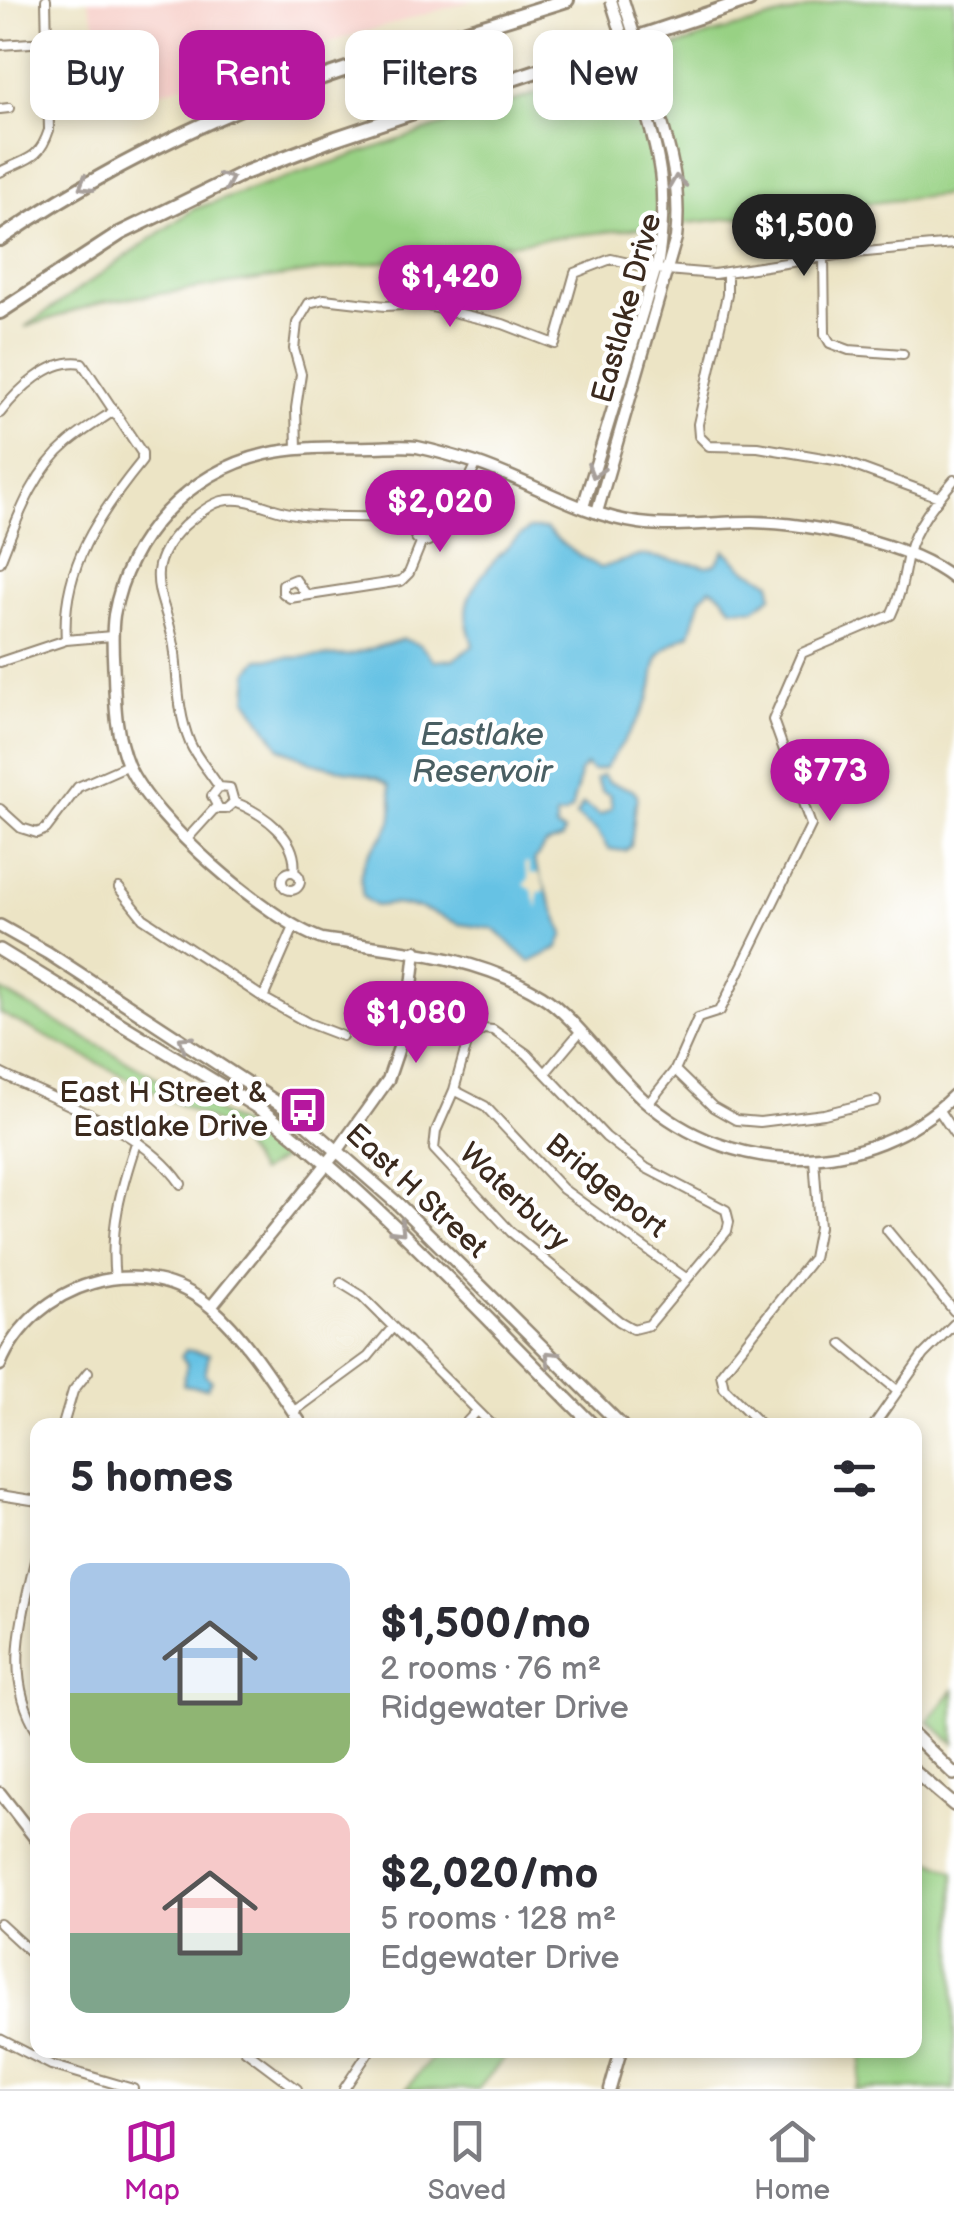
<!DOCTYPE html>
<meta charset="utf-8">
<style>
body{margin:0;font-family:"Balsamiq Sans",sans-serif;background:#f7f7f7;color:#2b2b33;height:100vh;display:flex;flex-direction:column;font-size:38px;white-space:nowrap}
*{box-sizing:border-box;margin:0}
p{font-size:32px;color:#7c7c81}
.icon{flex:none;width:55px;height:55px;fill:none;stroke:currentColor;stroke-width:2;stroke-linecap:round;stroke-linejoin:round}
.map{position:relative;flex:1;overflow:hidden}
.details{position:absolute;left:30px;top:1418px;width:892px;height:640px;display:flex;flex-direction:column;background:#fff;border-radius:20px;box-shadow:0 5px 15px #0003}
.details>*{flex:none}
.top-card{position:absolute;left:30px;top:30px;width:895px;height:90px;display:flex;gap:20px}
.price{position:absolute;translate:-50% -85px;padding:0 22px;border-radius:35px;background:#b5179e;color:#fff;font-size:32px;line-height:65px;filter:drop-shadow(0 2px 5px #0008)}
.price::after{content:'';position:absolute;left:50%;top:60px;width:30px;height:22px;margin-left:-15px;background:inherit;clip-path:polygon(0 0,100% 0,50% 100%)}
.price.current{background:#222;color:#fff}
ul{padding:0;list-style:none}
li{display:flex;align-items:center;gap:30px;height:250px;padding:0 40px}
li span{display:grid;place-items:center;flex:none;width:280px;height:200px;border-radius:20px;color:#555}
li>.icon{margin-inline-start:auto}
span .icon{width:120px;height:120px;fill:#fffc;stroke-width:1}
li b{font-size:42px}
h2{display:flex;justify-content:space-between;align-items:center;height:120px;padding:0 40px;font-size:42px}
.tag{padding:0 35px;border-radius:20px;background:#fff;box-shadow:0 5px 15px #0003;font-size:35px;line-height:90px}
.tag.current{background:#b5179e;color:#fff}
.dock{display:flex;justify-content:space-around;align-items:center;height:140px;border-top:2px solid #e1e1e2;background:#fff;font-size:28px;color:#7c7c81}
.dock a{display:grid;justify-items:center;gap:5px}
.dock .current{color:#b5179e}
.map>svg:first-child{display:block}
</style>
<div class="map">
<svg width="954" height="2089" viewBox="0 0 954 2089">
<rect width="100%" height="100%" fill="#fff"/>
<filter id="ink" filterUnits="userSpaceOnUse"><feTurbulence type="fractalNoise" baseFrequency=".01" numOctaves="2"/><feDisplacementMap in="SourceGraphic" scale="20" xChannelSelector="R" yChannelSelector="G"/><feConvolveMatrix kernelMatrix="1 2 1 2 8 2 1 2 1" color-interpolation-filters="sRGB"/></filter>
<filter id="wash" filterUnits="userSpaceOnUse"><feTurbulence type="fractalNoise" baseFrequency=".0048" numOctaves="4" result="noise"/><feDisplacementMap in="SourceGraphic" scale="40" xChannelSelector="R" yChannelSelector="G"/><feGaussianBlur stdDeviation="2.25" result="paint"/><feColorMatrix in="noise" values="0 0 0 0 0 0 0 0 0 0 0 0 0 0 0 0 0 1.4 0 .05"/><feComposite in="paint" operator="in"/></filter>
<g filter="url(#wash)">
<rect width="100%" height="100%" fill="#ece4c5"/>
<path fill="#f7d0ca" d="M88,0H474L121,103Z"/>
<path fill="#98d184" stroke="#6a7e51" stroke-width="2.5" d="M840,0H954V194L550,238L102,302L25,327L194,209L713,34Z
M0,990L253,1132L283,1158L259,1173L233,1132L0,1013Z
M954,1690V1743L928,1721Z
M915,1852L954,1872V2089H855L859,2084L863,2050H915Z
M438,2050H511L478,2089H406Z"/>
<path fill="#66c2e4" stroke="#507681" stroke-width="2.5" d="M529,529H546L565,546L600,568L642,555L707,566L716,564L725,550L745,569L771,582L772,596L754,609L732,608L722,595L710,588L701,598L690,634C639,657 664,671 644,709C633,730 618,749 605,768L592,771L586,765L579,772C581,787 572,795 572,810L564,815L556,816V829L564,832L562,839L545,845L534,861L564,934L558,948L530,962L494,929L459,924L420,908L393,904L375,906L363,897C362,890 360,880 361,873C370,833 403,842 389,785L377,778L311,762L280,748L247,699L249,671L259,659L350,655L403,639L420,645L435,661L454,659L473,646C470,633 464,618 467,605C472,580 508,544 529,529Z
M603,775L608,782L633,790L637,794L631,846L625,851L608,849L597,831L576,816L583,804L600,815L612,808L610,795L602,791L596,779Z
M186,1350L209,1354L205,1375L211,1380L207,1388L183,1385L187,1364L181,1357Z"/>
<path fill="#ece4c5" d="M524,863H528L531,874L539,873L546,891L538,892V909L532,890L524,885L529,879Z"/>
</g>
<g filter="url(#ink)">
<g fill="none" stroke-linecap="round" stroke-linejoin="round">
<g stroke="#948772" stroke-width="12">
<path id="street" d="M0,45L47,42
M0,109L9,108
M0,172C26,158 39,161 49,130L46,0
M824,257L825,334L830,343L849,350L903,354
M727,272V295L698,424L699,436L709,446L758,447L841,461L939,497
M0,413C17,391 51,357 82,363L142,453V461C99,514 61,568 66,640
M297,449L296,408L301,374L294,349L297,323L309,303L324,299L385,306L419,304L503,324L555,344L575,273L611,259L655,269L714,274L844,254L954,244
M414 532a10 10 0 1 1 20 0a10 10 0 1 1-20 0Z
M433,527L461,496L477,463
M0,562C17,520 32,473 68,443C82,431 99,421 114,411
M306,594L295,579L283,584V593L290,598L401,581L409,573L422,541
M0,662L66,640L112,636
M219,787C210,772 197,759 190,743C178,714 178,683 175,653C170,600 134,575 184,526C193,518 209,504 222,501C248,495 270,511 296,514C337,521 376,511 416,526
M234,802L226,809H219L212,796L219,787L230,788L234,802C263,813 299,838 294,872
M0,809L21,828L37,833L46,829L78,787L128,765
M187,839L216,807
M282 881a9 9 0 1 1 18 0a9 9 0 1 1-18 0Z
M119,888L143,918L190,949L267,1000L308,1023L342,1036
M263,998L294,927
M483,1029L493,1030L527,1054L606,1137L646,1168L726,1210L729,1222L727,1231L649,1325L633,1329L619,1321L511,1232L434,1149L436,1131L454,1090L468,1040Z
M675,1070L713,1107L736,1120L760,1122L824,1114L876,1101
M547,1071L579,1033
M0,1073C60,1103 143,1129 181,1184
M454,1090L485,1106L563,1189L686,1278
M648,1104L675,1070L698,1018L720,1011L811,825L773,720L802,653L891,615C902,592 903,578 908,554C915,526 936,501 954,480
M938,1109L954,1133
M887,1230L954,1311
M115,1279C109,1229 121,1188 137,1140
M341,1283L362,1296L492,1425
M842,1344L897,1390
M293,1412L368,1357L393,1327
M63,1425L73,1391L88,1372
M464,1425L477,1411
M761,1425L724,1388L721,1374L813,1258L819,1227L814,1158
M874,1425L923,1355L954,1324
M0,1495L38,1501
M38,1547C25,1610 1,1674 38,1732
M0,1924L38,1959
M0,2039L51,2065L133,2089
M245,2050L297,2089
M344,2089L370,2050"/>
</g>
<g stroke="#948772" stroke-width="15">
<path id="secondary" d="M583,507L658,261C669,185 659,156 637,83
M597,512L676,238C683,181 665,132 648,78
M954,579C910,543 809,523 752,522C715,522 677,528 639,523C581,515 530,481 476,463C457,457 436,451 417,447C403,445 386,447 372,447C337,448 300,446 266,454C188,472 128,537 114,615C111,636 113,656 114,676C115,707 116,736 128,765C152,820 266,919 322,939C399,951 474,954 542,996C574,1016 612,1071 643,1099C731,1178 869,1179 954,1095
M211,1307L338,1150L388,1080L408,1021L416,951
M0,1365C33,1284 142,1247 212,1308C246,1337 277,1388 302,1425
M0,1793L38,1842
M610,2089L621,2050"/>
</g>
<g stroke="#948772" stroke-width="16">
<path id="primary" d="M0,926L48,953L296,1115L399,1205L621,1425
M0,950L263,1111C383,1204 485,1318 593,1425
M915,1736L954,1774
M915,1772L954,1805"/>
</g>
<g stroke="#948772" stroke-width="18">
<path id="highway" d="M0,239C78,186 161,141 248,105C352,63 461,34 567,0
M0,312L121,233L242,174L336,138L749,0"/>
</g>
<use href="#street" stroke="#fff" stroke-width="8"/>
<use href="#secondary" stroke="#fff" stroke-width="10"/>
<use href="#primary" stroke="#fff" stroke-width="11"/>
<use href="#highway" stroke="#fff" stroke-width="12"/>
<g stroke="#948772" stroke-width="15" stroke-linecap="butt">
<path id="secondary-bridge" d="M611,0L637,83
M623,0L648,78"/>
</g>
<use href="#secondary-bridge" stroke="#fff" stroke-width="10"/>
</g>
<defs><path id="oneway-chevron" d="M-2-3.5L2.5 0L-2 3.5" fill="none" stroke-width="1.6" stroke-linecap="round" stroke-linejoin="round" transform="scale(2.5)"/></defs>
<g stroke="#a79f9a">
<use href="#oneway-chevron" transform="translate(227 180) rotate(-24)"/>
<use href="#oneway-chevron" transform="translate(677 182) rotate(-98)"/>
<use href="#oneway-chevron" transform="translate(85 185) rotate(150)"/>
<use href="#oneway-chevron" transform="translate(595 471) rotate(107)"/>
<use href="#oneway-chevron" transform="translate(185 1042) rotate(-147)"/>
<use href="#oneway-chevron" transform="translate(399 1229) rotate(45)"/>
<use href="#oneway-chevron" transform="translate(551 1357) rotate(-136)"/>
</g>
</g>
<defs>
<g id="bus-square" transform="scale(2.5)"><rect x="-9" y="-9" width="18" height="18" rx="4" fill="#b5179e" stroke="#fff"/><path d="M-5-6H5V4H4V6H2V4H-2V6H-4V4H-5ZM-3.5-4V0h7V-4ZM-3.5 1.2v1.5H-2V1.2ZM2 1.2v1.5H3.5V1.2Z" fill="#fff"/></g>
</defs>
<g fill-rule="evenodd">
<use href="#bus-square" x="303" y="1110"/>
</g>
<g text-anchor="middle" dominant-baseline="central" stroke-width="9" stroke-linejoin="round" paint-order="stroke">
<g font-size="30" fill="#3b2a1e" stroke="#fff">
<text transform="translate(627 308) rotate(-75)">Eastlake Drive</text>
<text transform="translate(606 1186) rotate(39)">Bridgeport</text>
<text transform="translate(416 1191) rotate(43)">East H Street</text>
<text transform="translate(514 1197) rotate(44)">Waterbury</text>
</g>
<g font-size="30" fill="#3b2a1e" stroke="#fff" text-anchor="end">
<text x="268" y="1093">East H Street &amp;<tspan x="268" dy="34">Eastlake Drive</tspan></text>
</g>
<g font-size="32" font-style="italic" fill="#4a5f63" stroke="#fff">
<text x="482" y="735">Eastlake<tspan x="482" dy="37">Reservoir</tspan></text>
</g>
</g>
</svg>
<b class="price current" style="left:804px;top:279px">$1,500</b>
<b class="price" style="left:450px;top:330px">$1,420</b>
<b class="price" style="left:440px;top:555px">$2,020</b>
<b class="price" style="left:830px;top:824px">$773</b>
<b class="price" style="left:416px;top:1066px">$1,080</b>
<div class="top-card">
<a class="tag">Buy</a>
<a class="tag current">Rent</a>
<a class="tag">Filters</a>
<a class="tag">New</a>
</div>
<section class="details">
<h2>5 homes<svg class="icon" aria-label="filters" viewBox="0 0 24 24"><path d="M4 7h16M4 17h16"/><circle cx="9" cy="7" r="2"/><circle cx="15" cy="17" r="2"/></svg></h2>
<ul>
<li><span style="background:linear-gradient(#a9c7e8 65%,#8fb573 0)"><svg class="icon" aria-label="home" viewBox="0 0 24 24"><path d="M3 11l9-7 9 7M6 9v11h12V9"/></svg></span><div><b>$1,500/mo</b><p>2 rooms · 76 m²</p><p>Ridgewater Drive</p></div></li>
<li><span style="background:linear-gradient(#f6c9c9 60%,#7fa58c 0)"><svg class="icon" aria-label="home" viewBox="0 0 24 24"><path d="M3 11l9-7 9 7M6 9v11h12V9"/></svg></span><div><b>$2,020/mo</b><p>5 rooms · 128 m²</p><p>Edgewater Drive</p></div></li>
</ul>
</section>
</div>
<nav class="dock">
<a class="current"><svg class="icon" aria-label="map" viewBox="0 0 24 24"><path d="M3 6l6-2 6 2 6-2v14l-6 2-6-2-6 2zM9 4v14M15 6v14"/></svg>Map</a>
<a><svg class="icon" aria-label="saved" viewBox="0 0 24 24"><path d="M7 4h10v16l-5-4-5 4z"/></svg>Saved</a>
<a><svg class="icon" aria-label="home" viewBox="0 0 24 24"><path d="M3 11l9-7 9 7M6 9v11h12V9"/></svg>Home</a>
</nav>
